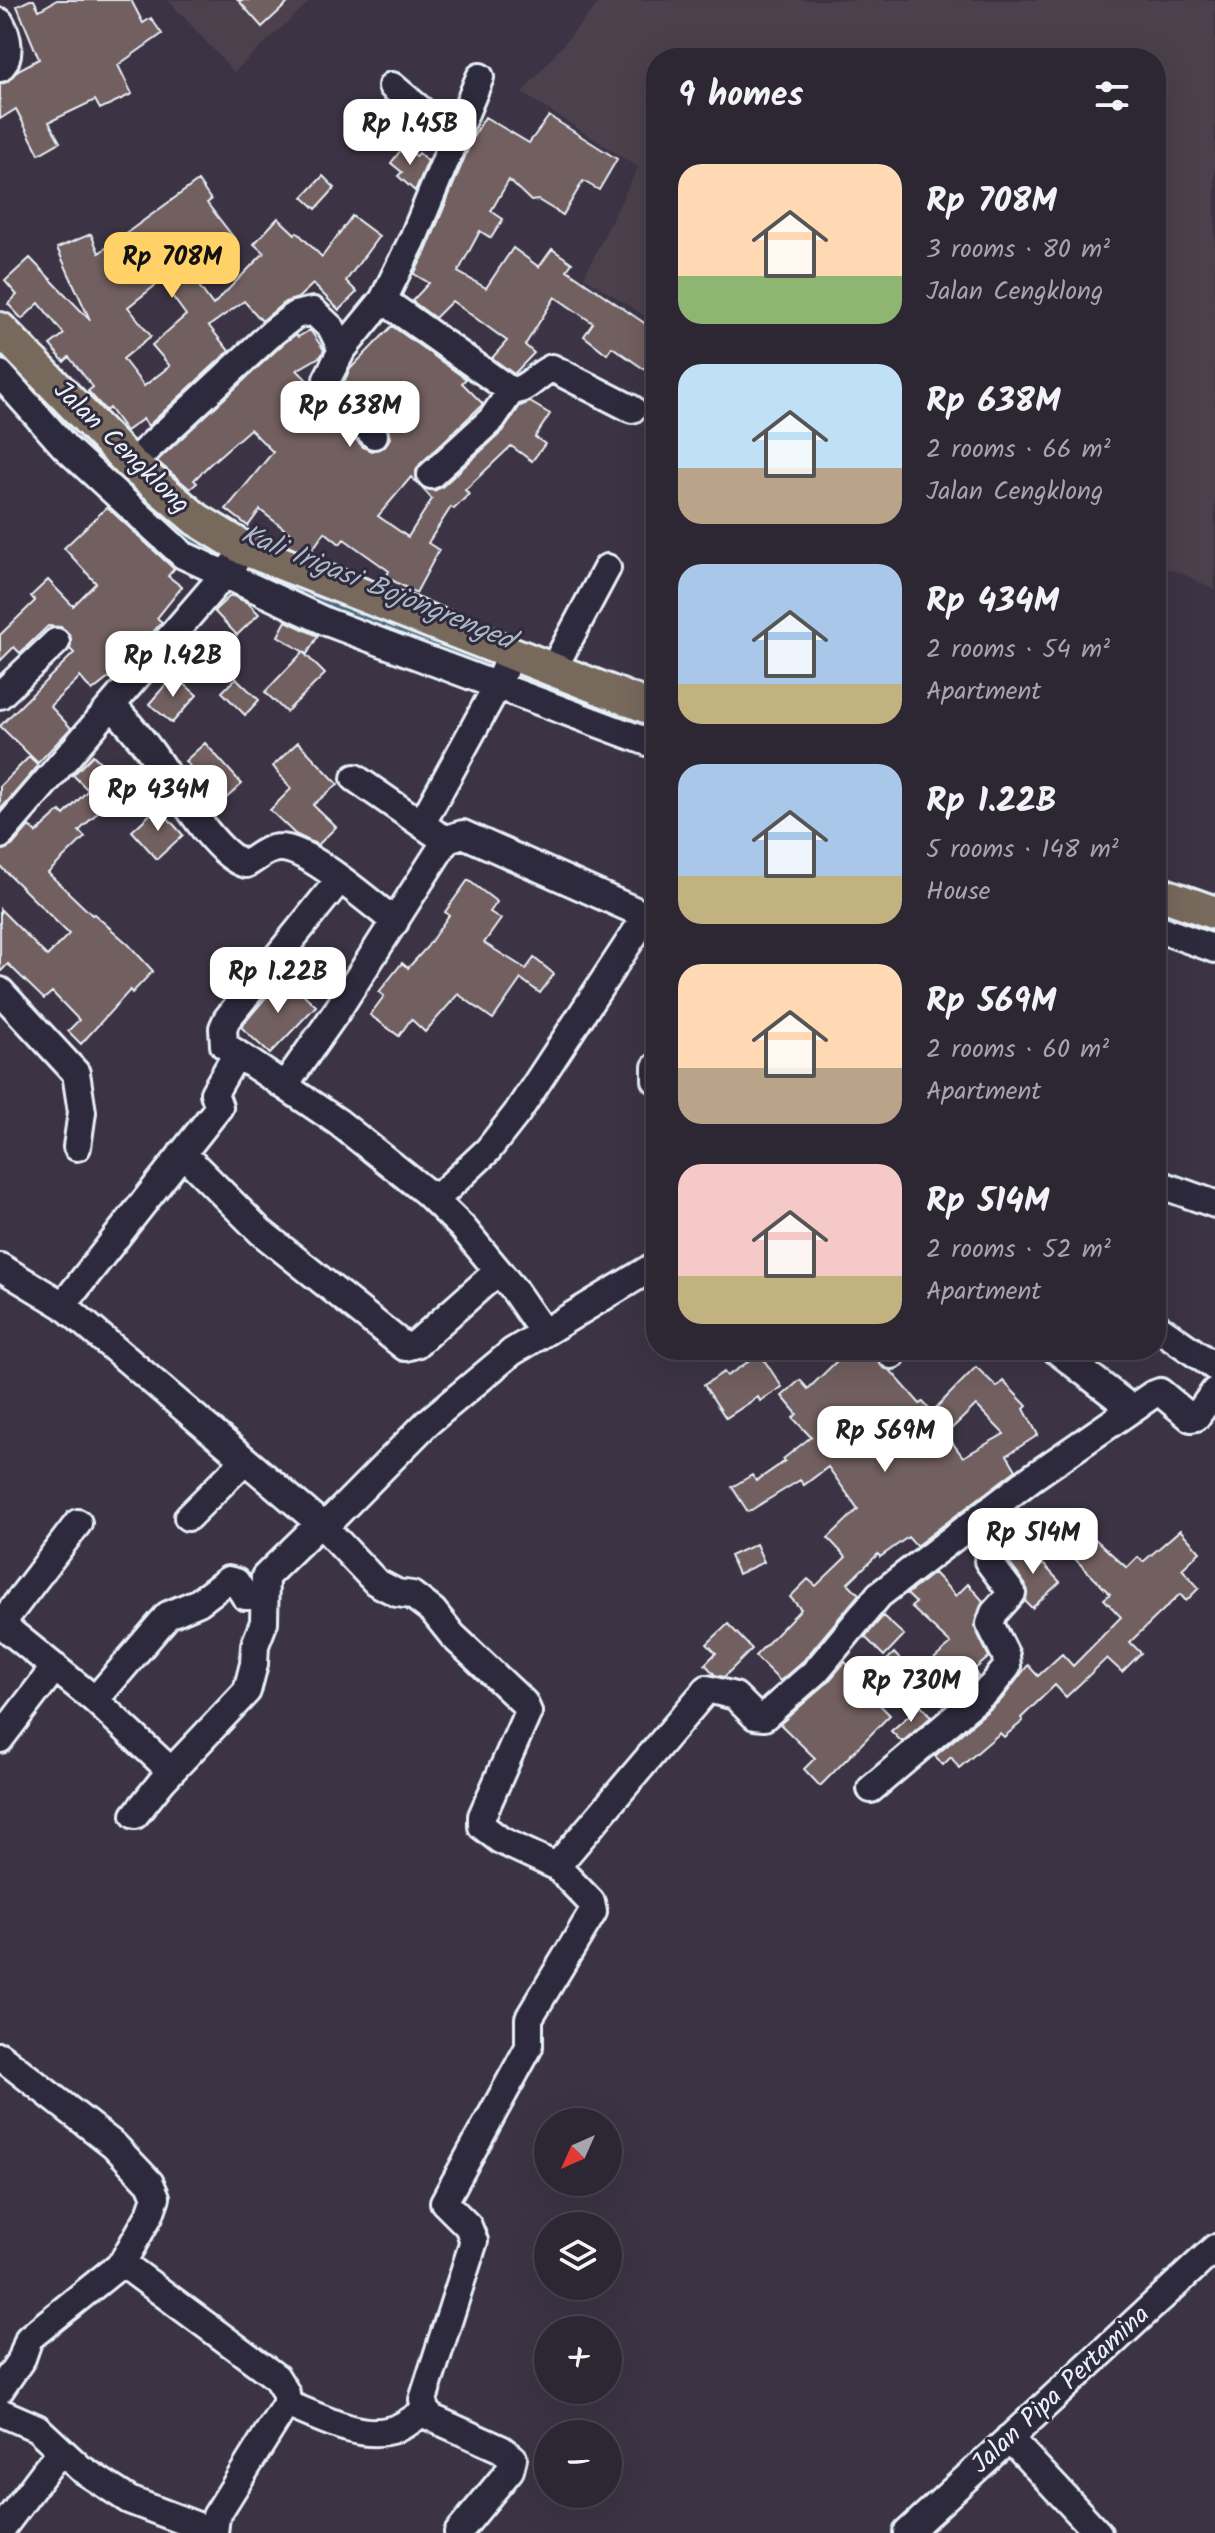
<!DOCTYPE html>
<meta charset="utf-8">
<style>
body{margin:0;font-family:Kalam,sans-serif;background:#352f3b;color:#f1f3f6;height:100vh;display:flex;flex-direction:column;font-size:30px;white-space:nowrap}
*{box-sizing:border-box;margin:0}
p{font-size:26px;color:#a7a5ac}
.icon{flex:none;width:44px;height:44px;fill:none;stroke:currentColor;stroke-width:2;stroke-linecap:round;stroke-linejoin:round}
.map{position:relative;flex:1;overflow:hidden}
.drawer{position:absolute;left:646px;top:48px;width:520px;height:1312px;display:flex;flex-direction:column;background:#2d2733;border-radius:32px;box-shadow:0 8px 32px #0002,0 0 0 2px #48444e}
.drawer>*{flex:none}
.needle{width:52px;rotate:225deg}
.fabs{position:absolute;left:534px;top:2108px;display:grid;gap:16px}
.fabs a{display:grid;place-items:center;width:88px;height:88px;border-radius:50%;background:#2d2733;box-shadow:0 8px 32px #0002,0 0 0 2px #48444e;font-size:40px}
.price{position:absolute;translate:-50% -68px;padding:0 18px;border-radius:16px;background:#fff;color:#222;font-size:26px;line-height:52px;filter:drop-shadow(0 2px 4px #0008)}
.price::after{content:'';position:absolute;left:50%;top:48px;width:24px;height:18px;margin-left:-12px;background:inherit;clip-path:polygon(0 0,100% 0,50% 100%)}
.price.current{background:#ffd166;color:#111}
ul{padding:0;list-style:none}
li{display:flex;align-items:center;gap:24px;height:200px;padding:0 32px}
li span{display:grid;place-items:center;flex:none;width:224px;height:160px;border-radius:24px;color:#555}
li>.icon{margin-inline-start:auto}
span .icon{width:96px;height:96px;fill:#fffc;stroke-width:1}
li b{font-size:34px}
h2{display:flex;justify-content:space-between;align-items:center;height:96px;padding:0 32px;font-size:34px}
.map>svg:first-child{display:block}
</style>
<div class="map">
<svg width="1215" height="2533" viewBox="0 0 1215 2533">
<rect width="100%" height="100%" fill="#3c3444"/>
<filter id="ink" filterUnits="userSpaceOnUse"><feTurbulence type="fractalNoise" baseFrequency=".0125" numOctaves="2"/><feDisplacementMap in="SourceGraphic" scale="16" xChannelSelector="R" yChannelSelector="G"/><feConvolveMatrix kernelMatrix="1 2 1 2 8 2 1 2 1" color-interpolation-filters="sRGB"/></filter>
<g filter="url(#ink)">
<path fill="#4c414c" d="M168,0H311L234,72Z
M601,0H1215V590L1183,574L1156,565V58H656V323L584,277L638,167L522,93Z"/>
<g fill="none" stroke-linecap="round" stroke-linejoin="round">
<path stroke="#4e637a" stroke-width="22" d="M0,357L24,383
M126,487L239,571
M286,591L656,729"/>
</g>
<path fill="#725e5f" stroke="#e8f1f8" stroke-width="2" fill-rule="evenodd" d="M30,0H34L39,10L57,0H131L143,23L151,18L162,34L118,65L132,94L100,109L95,100L49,122L60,142L39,154L16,109L0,119V84L7,82L18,70L39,59L17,6Z
M238,0H291L262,27Z
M549,116L617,159L599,190L583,181L563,215L538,200L531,201L509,180L491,211L503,219L491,238L480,231L458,272L486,288L513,248L539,267L552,249L572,263L567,270L656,331V351L644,369L612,347L607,354L584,336L593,323L555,297L525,345L534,353L514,374L492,358L507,341L452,301L435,318L412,301L429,283L414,274L426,251L473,137L485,117L529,143Z
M404,146L416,156L419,153L428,161L415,191L398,176L402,172L391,163Z
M323,176L335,188L316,209L303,197Z
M198,181L211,200L207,203L234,238L188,271L213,305L264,253L254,244L278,218L295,234L297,232L322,257L352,216L379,236L346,281L357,292L339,310L313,284L298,298L285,302L262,321L244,301L209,326L229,351L148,426L143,419L126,431L109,408L106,411L88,391L93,387L69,357L64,362L50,345L64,334L39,303L22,319L8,304L17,295L5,281L30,258L90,320L57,248L91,234L99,253ZM161,281L186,315L152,345L170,366L144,386L123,359L151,336L128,307Z
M392,326L466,379L462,383L483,404L420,464L416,471L418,484L411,477L378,516L408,537L432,499L421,487L434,491L442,487L503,431L520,406L530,402L550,414L535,437L545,444L532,461L511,446L465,490L469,494L454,509L451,507L428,543L439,550L416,593L386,577L389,571L344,539L340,544L325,532L309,554L285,544L292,535L260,510L248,526L226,509L273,452L250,429L209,465L194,480L197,483L190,489L157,461L283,344L296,334L298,337L310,330L324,350L321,356L297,370L311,384L316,399L363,447L371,451L385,447L390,438L386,424L344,382L350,369Z
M107,507L174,569L168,576L182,587L157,618L162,622L120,669L92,691L80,677L50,706L71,728L38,763L0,726L74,653L70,649L71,638L61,627L48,626L20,653L14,647L0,661V635L35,601L31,596L48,580L73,606L96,583L64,548Z
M231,595L248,603L259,614L237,635L214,611Z
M286,621L318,636L307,654L278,636Z
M303,652L325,674L286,712L265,692Z
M174,675L197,695L172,723L149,704Z
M236,678L259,700L245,715L222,692Z
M298,742L338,784L313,805L336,827L318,845L295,834L270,810L291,789L273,766Z
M205,743L242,784L222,802L185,761Z
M93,755L124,786L79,831L85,837L48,873L92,915L94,914L128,944L153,971L132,993L130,990L81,1044L68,1031L79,1020L52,992L44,999L8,964L0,972V909L47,956L69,934L0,866V851L12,846L29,826L36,833L60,811L64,815L88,790L73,775Z
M29,757L38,766L0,810V786Z
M158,807L183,835L157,859L132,831Z
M468,880L497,902L490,912L501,919L484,943L526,969L534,958L554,974L540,993L521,979L493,1019L458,994L425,1032L411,1019L399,1036L370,1015L384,996L379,992L402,963L408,968L427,947L449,915L445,912Z
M284,976L316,1006L270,1054L241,1027Z
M832,1350H871L883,1368L890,1370L920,1404L923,1402L932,1412L976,1367L997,1387L1003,1381L1027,1406L1024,1409L1038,1435L1007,1455L1016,1470L916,1546L908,1537L880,1557L878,1554L848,1583L859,1594L804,1660L780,1681L755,1656L801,1609L790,1597L808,1579L816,1586L846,1557L828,1538L858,1509L828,1467L804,1485L800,1480L748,1512L732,1487L752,1475L756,1481L785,1461L783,1459L811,1437L793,1418L797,1414L782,1396L800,1380L808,1389L840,1358ZM976,1405L1004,1434L963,1457L946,1434Z
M760,1354L782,1387L760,1401L758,1397L726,1418L704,1385L724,1372L727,1376Z
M1072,1518L1127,1568L1138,1557L1143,1562L1180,1530L1200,1552L1182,1569L1199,1588L1186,1601L1180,1594L1130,1642L1141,1653L1122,1672L1107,1658L1066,1697L1055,1685L1021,1718L1023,1721L1004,1737L1000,1733L959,1768L951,1757L943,1765L935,1756L1002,1699L1028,1665L1038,1676L1062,1654L1073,1666L1121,1617L1104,1599L1110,1594L1072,1556L1077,1551L1058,1531Z
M1018,1543L1039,1568L1043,1564L1060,1582L1032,1608L1025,1601L1028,1591L1025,1584L1008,1561Z
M756,1544L764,1562L738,1574L730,1556Z
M934,1573L956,1596L968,1584L983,1601L974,1626L989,1657L974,1670L978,1677L960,1693L953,1683L933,1700L913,1677L951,1644L911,1607L916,1603L907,1594Z
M883,1616L904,1635L884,1656L865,1637Z
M728,1624L752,1649L724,1677L715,1675L705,1664L716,1653L707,1644Z
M894,1653L906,1666L873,1698L890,1715L820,1786L804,1769L815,1758L780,1724L827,1683L845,1662L865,1682Z
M921,1705L931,1717L902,1742L891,1731Z"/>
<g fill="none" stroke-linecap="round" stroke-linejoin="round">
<g stroke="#e8f1f8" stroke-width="32">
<path id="minor" d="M0,22C8,36 12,56 0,68
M392,86L455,139
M383,300L511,391C527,391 537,374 552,368L632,409
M342,350L327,379L328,389L374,435
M0,374L65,447L183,555L327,622L656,745
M131,464L273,332L295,315L313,311L332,329L342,350L383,300L412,241L480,77
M431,475L492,419L511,391
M552,671L607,568
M0,695L56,642
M112,705C124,719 137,733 148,748C170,776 213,856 246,864C257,858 266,848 280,848C307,847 372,904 395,922
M355,778L436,834L447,839L463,834L656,920
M422,823L497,686L510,655
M0,835L235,562
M340,879L227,1019L223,1028L224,1045L338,1122L426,1192L462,1227L514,1290L543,1332
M1156,928L1215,949
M0,991L76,1073L82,1112L77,1147
M656,1067V1080
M285,1085L337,1011L447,839
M182,1153L261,1232L405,1347L416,1344L498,1271
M1156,1183L1215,1204
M435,1200L488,1150L517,1113L647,915
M0,1267L63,1305L324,1527L376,1582L397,1593L412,1595L433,1611L453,1636L524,1703L528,1712L482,1816V1826L500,1840L560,1868
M63,1305L219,1107L214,1093L236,1055
M1156,1326L1215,1367
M1056,1350L1132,1409
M892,1355L895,1350
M188,1517L244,1461
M324,1527L427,1423L512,1352L656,1265
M0,1623L95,1700L171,1771
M1,1624L78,1523
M95,1700L168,1615L199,1602L228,1580L236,1582L245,1596H263
M0,1739L55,1667
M871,1789L991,1687L1007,1667L1006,1656L990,1624L994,1613L1012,1593L988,1561L997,1548L995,1538L981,1516
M135,1815L163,1780L247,1691L254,1664L255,1645L264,1622L265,1577L319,1524
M0,2056L114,2145L150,2183L156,2197L150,2214L122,2263L29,2338L22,2358L0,2390
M122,2263L276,2377L286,2393V2404L216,2516L214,2533
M286,2404C316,2415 358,2440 391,2430C404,2427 414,2418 425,2411
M0,2412L37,2428L80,2468L129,2500L213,2532
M1009,2438L1098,2533
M0,2531L60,2451
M458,2533L510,2470L513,2458L501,2449L432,2418L425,2411L423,2400L474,2241L468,2226L444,2202L529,2047V2018L593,1912L591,1902L561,1871V1861L707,1689L735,1696L755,1716L764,1717L816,1671L879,1595L1033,1477L1152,1395L1160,1392L1191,1418L1196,1417L1215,1391
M907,2533L1215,2248"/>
</g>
<g stroke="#e8f1f8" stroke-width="38">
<path id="major" d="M0,329L131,464L196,519L245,549L656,710
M1156,892L1215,913"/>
</g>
<use href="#minor" stroke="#2f2a3d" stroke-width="26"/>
<use href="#major" stroke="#77695c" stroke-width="32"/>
</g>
</g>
<g text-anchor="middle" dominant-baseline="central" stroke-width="6" stroke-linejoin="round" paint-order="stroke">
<g font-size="26" fill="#e8f1f8" stroke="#2f2a3d">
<text transform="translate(121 448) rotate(44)">Jalan Cengklong</text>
<text transform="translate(1061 2390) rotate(-43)">Jalan Pipa Pertamina</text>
</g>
<g font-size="28" font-style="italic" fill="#aab8c6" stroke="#2f2a3d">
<text transform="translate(377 588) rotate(22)">Kali Irigasi Bojongrenged</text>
</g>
</g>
</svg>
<div class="fabs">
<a><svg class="needle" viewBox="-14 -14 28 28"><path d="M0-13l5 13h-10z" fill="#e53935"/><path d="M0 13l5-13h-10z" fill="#a7a5ac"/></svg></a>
<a><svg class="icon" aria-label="layers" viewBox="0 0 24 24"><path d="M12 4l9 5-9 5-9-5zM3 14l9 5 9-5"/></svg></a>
<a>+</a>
<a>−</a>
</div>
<b class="price" style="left:410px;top:167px">Rp 1.45B</b>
<b class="price current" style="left:172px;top:300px">Rp 708M</b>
<b class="price" style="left:350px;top:449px">Rp 638M</b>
<b class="price" style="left:173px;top:699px">Rp 1.42B</b>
<b class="price" style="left:158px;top:833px">Rp 434M</b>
<b class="price" style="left:278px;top:1015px">Rp 1.22B</b>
<b class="price" style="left:885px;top:1474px">Rp 569M</b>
<b class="price" style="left:1033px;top:1576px">Rp 514M</b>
<b class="price" style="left:911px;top:1724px">Rp 730M</b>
<section class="drawer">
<h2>9 homes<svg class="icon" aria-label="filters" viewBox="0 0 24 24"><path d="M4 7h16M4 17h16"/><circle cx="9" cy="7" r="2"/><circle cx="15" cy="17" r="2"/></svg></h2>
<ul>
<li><span style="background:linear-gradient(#ffd9b3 70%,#8fb573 0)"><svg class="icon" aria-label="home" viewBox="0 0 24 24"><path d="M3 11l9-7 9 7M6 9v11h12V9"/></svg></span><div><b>Rp 708M</b><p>3 rooms · 80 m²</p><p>Jalan Cengklong</p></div></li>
<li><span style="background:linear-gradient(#bfe0f5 65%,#b9a48a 0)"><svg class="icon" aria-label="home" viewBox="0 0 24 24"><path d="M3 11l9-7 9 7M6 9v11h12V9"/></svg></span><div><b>Rp 638M</b><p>2 rooms · 66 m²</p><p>Jalan Cengklong</p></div></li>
<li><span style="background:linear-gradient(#a9c7e8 75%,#c2b280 0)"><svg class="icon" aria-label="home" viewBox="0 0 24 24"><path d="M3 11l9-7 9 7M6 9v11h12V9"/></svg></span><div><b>Rp 434M</b><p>2 rooms · 54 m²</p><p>Apartment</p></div></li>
<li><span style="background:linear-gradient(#a9c7e8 70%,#c2b280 0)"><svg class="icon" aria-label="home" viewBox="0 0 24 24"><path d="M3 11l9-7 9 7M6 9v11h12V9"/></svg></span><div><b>Rp 1.22B</b><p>5 rooms · 148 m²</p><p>House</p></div></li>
<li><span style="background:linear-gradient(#ffd9b3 65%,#b9a48a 0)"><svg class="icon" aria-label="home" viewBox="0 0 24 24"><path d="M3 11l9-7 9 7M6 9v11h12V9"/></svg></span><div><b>Rp 569M</b><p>2 rooms · 60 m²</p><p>Apartment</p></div></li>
<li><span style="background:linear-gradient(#f6c9c9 70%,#c2b280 0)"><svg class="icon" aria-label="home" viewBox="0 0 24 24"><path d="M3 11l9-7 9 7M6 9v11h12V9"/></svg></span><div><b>Rp 514M</b><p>2 rooms · 52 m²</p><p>Apartment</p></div></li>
</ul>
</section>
</div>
